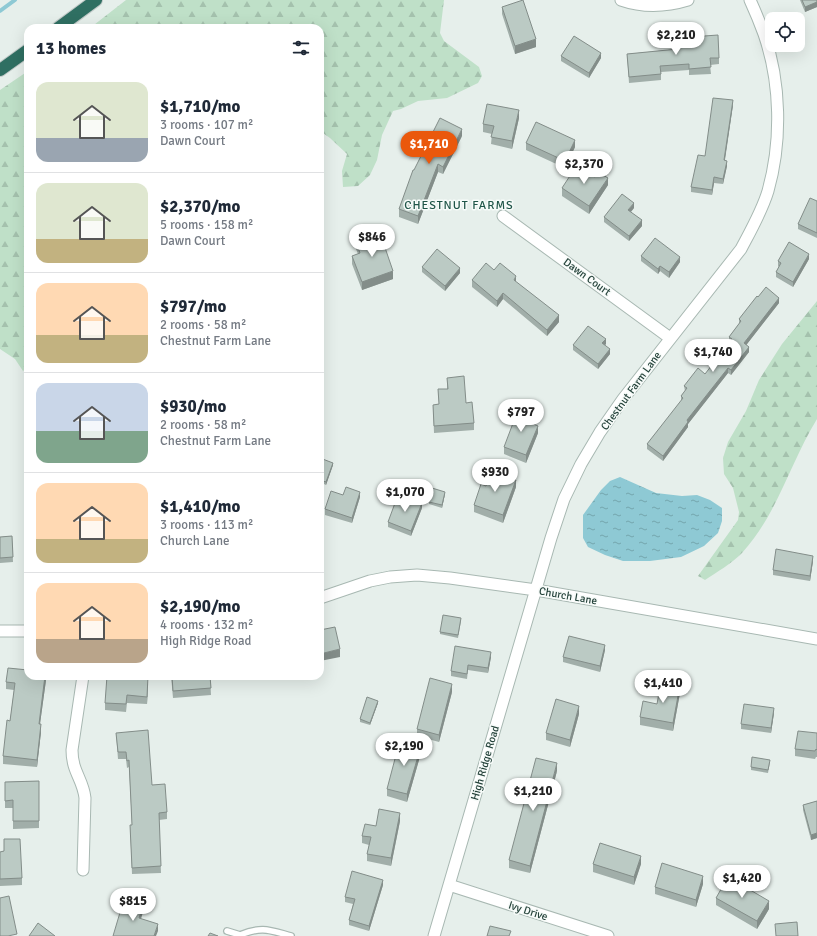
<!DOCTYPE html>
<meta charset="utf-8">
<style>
body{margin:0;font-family:Signika,sans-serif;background:#f6f6f7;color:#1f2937;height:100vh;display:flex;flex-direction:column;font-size:15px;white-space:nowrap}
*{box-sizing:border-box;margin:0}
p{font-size:13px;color:#747a83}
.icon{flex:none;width:22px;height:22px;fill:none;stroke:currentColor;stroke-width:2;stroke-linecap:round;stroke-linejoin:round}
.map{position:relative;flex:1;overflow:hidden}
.side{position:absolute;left:24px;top:24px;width:300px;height:656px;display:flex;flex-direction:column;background:#fff;border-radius:12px;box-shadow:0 4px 16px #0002}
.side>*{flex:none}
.tools{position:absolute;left:765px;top:12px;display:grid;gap:8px}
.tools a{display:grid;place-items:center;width:40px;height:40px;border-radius:8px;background:#fff;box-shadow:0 4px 16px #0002;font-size:20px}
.price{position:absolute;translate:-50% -34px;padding:0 9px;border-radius:14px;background:#fff;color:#222;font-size:13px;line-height:26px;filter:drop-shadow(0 1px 2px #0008)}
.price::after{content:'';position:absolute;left:50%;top:24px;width:12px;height:9px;margin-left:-6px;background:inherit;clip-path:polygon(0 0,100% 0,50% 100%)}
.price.selected{background:#ea580c;color:#fff}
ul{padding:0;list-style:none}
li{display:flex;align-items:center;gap:12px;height:100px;padding:0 12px}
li+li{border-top:1px solid #e0e1e3}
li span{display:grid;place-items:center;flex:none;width:112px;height:80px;border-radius:12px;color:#555}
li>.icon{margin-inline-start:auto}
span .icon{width:48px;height:48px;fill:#fffc;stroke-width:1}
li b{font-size:17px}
h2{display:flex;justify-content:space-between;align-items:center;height:48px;padding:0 12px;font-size:17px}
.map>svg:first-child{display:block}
</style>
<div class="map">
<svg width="817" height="936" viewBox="0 0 817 936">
<defs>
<pattern id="forest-firs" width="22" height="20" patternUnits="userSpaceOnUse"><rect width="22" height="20" fill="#bfe0c8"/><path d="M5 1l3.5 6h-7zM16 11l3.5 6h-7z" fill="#a4c1ad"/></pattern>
<pattern id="water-ripples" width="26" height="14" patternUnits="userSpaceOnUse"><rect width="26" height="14" fill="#8ec9d4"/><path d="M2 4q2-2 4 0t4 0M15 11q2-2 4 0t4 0" fill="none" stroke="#74a5ad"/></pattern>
</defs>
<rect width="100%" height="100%" fill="#e6efeb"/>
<path fill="url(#forest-firs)" d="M126,0H444L440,33L444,41L479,67L482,76L478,83L447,98L418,101L401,109L393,111L382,135L377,160L370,175L358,186L343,187L342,171L347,154L330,138L320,131V28H90Z
M28,71V367L23,371L15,359L0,349V90Z
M817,301V419C790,463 777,515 742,553C731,564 717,572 705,580L698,576L738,520L739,512L733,488L724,474L723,458L728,442L746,411L759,380L782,344Z"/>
<path fill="url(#water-ripples)" d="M620,477L656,493L682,496L697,495L710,500L722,508V521L718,533L704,546L681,557L650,561H623L605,555L588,547L583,538V515L601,490L610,481Z"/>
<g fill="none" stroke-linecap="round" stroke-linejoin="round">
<path stroke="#8ec9d4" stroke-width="4" d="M0,11L15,0"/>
<g stroke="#a8b8b2" stroke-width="8">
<path id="service" d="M227,931L240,935C262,926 269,930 291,936"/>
</g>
<g stroke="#a8b8b2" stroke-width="13">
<path id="minor" d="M621,0C644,8 665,7 688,0
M503,216L670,338
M320,598L370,581L390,577L417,575L450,578L536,590L817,639
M0,631H28
M83,676L72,750C72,772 83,779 85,798L83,870
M449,885L608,936
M434,936L551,538L564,499L581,464L600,432L623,399L741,249C751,230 762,211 768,191C782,141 781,83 764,34C760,23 755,11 750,0"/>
</g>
<g stroke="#c2cac8" stroke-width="14">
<path id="motorway" d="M58,28L96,0
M0,70L28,50"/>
</g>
<use href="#service" stroke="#fff" stroke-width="5.5"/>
<use href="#minor" stroke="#fff" stroke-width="11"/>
<use href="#motorway" stroke="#2f6f62" stroke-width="12"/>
</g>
<path fill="#a1aea9" d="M800,0H817V7L805,12Z
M502,7L536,47L515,54L502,14Z
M677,38L719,58V64L710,65L711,74L689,75V70L661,72V80L629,83L627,54L678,49Z
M561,56L601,58L589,78L561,61Z
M733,105L725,160L727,166L723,184L714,183L712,195L691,192V187L705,156Z
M519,118L512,149L491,144L492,134L483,132V124Z
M462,136L443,174L438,172L418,224L399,217V209L414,170Z
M526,143L575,147L565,168L526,150Z
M608,185L589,214L562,196V188Z
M817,201V238L798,229V224Z
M634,208L631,212L642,226L629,241L604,222V217Z
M356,242L393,279L362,290L352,264V256L358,254L356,249Z
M641,256L680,262L669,278L660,271L658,274L641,261Z
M809,259L793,287L776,277V272L779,267L778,266V261Z
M422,267L460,273L445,291L422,272Z
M494,270L516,282L559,322L547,336L503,299L497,307L472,287V280Z
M758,297L779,303L746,345L749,352L731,375L728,373L688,424V427L663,461L647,449V444L681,402V396L685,391L684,386L705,374L730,343L729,342V337L739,324V319Z
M606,344L605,345L610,354L598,369L573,350V345Z
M28,376V402H25V397Z
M447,378L466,403L474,423V430L434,433L433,405L439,404L438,389H447Z
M533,423V424L538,433L526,463L504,454V447Z
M320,458L333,465L326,485L320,482Z
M486,486L516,487L503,523L474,512V505Z
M445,494L442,508L429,504V502Z
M343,495L360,497L352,523L325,515V509Z
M422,508L411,536L388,527V522Z
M12,536L13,562L0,563V537Z
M813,561L810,581L773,575V570Z
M461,621L458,638L440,634V632Z
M605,650L600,672L563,662V657Z
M491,657L488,673L468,670L467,679L451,676V671Z
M46,676V680L40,724L41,732L37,767L3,764V756L10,721L14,690L6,689V682Z
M171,676H210L211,695L173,698Z
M148,684L147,704L127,703L126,712L105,710V703Z
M452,692L439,742L417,736V729Z
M680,693L673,731L640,725V717L657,704Z
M378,703L370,725L360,722V719Z
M774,713L771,733L741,729V724Z
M579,714L570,747L546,740V733Z
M116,733L152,785L167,812V819L159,820L161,873L132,874L130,825H132L129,767L127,768L126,759H118Z
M817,733V757H816L815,759L795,756V749Z
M421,753L407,802L387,796V789Z
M770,762L768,773L751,770V767Z
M557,771L530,873L509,868V860Z
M39,781V828L13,829V808H5V782Z
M817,801V838L811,840L803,810V805Z
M400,821L391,866L367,861V854L369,845L362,843V836L376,826Z
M4,839L22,878V885L0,886V852L4,851Z
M593,864H641L634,885L593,872Z
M703,884L696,907L655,894V887Z
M383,885L369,931L349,925V920L353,904L345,902V897Z
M716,898L769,909L757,929L716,905Z"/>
<path fill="#838d89" d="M817,2V7L805,12V7Z
M536,39V47L515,54V46Z
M601,53V58L589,78V73Z
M733,100V105L724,165V160Z
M519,110V118L512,149V141Z
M462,129V136L443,174V167Z
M575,140V147L565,168V161Z
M727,161V166L723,184V179Z
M438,164V172L418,224V216Z
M714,177V183L712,195V190Z
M608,178V185L589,214V206Z
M634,203V208L628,215V210Z
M642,220V226L629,241V236Z
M809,254V259L793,287V282Z
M680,257V262L669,278V272Z
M660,266V271L658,274V269Z
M460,268V273L445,291V286Z
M393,271V279L362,290V282Z
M516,276V283L514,280Z
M503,293V299L497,307V301Z
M779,298V303L744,348V343Z
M559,315V322L547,336V330Z
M606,339V344L602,348V343Z
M749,347V352L731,375V370Z
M610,349V354L598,369V364Z
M728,368V373L688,424V427L663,461V456L687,420Z
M533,415V423L531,430V423Z
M538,426V433L526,463V455Z
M333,463V465L326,485V482Z
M516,480V487L503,523V515Z
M360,492V497L352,523V518Z
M445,492V494L442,508V505Z
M422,503V508L411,536V531Z
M813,556V561L810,581V576Z
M605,645V650L600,672V666Z
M340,649V657L320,661V654Z
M491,652V657L488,673V668Z
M45,676L46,680L39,731V724Z
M148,676V684L147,704V697Z
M452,684V692L439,742V735Z
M680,685V693L673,731V723Z
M378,701V703L370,725V723Z
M579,706V714L570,747V740Z
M774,708V713L771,733V728Z
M41,724V732L37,767V760Z
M421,746V753L407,802V794Z
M557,763V771L530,873V866Z
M400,813V821L391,866V858Z
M817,833V838L811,840V835Z
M641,856V864L634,885V877Z
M703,876V884L696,907V900Z
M383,880V885L369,931V926Z
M769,901V909L757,929V921Z
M143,905V912L139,926V918Z
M158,924V931L156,936H154Z"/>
<path fill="#bbcac4" stroke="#838d89" d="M523,0L536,39L515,46L502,7Z
M802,0H817V2L805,7Z
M718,35L719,58H710L711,67L689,69V64L660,66L661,74L629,77L627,54L678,49L677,38Z
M574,36L601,53L589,73L561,56Z
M713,98L733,100L724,160L727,161L723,179L714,177L712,190L691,187L698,155L705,156Z
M487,104L519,110L512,141L491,137L494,126L483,124Z
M440,118L462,129L443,167L438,164L418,216L399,209L413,170H414Z
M536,122L575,140L565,161L526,143Z
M577,165L595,177L598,172L608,178L589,206L562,188Z
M622,194L634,203L628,210L642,220L629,236L604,217Z
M810,198L817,201V233L798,224Z
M380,233L393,271L362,282L352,256L360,253L356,242Z
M655,238L680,257L669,272L660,266L658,269L641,256Z
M789,242L809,254L793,282L776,272L781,263L778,261Z
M437,249L460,268L445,286L422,267Z
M486,263L494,270L500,263L516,276L514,280L559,315L547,330L503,293L497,301L472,280Z
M766,287L779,298L744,343L749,347L731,370L728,368L687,420L688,422L663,456L647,444L683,398L681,396L687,388L684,386L698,368L705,374L732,339L729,337L741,321L739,319L757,296L758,297Z
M588,326L606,339L602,343L610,349L598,364L573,345Z
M28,376V397H25Z
M464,376L466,403L472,402L474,423L434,426L433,405L439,404L438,389H448L447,378Z
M518,410L533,415L531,423L538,426L526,455L504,447Z
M320,458L333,463L326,482L320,480Z
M492,471L516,480L503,515L474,505L481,484L486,486Z
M346,487L360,492L352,518L325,509L331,491L343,495Z
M432,488L445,492L442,505L429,502Z
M398,495L422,503L411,531L388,522Z
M12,536L13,557L0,558V537Z
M776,549L813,556L810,576L773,570Z
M443,615L461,618L458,635L440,632Z
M335,627L340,649L320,654V630Z
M569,636L605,645L600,666L563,657Z
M455,646L491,652L488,668L468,665L467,674L451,671Z
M8,668L28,670V676H45L39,724H41L37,760L3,756L7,720L10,721L15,683L6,682Z
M107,676H148L147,697L127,695L126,704L105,703Z
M172,676H210L211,688L173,691Z
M430,678L452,684L439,735L417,729Z
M661,682L680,685L673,723L640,717L643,701L657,704Z
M367,697L378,701L370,723L360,719Z
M556,699L579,706L570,740L546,733Z
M744,704L774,708L771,728L741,724Z
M148,730L152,785L165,784L167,812L159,813L161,866L132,868L130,825H132L129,760L127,761L126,752H118L116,733Z
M798,731L817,733V750L816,749L815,751L795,749Z
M400,740L421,746L407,794L387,789Z
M752,757L770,760L768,770L751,767Z
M536,758L557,763L530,866L509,860Z
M39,781V821H13V800L5,801V782Z
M817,801V833L811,835L803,805Z
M379,809L400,813L391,858L367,854L371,837L362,836L365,824L376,826Z
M4,839H20L22,878L0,879V852L4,851Z
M600,843L641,856L634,877L593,864Z
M662,863L703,876L696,900L655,887Z
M352,871L383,880L369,926L349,920L355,899L345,897Z
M728,877L769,901L757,921L716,898Z
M9,896L17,934L8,936H0V898Z
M124,899L143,905L139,918L158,924L154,936H113Z
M797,922L798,936H776L775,924Z
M38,923L55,936H29Z
M490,926L511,931L509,936H487Z
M210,933L218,936H208Z"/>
<g text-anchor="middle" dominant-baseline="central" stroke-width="3" stroke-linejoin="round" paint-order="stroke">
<g font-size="11" fill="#24423a" stroke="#f7fbf9">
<text transform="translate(587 277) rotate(36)">Dawn Court</text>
<text transform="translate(631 391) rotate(-54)">Chestnut Farm Lane</text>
<text transform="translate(568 596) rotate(10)">Church Lane</text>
<text transform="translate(485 763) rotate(-74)">High Ridge Road</text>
<text transform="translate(528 911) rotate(18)">Ivy Drive</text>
</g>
<g font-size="12" letter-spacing="1" fill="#1f5548" stroke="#f7fbf9">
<text x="459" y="205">CHESTNUT FARMS</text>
</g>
</g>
</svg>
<div class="tools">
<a><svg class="icon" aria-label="locate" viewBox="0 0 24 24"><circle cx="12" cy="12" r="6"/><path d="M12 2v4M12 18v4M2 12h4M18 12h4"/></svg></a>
</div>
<b class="price" style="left:676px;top:56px">$2,210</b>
<b class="price selected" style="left:429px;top:165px">$1,710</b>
<b class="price" style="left:584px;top:185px">$2,370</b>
<b class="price" style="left:372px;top:258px">$846</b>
<b class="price" style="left:713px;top:373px">$1,740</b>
<b class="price" style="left:521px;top:433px">$797</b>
<b class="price" style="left:495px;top:493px">$930</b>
<b class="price" style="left:405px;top:513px">$1,070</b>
<b class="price" style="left:663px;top:704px">$1,410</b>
<b class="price" style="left:404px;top:767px">$2,190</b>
<b class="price" style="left:533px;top:812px">$1,210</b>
<b class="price" style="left:742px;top:899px">$1,420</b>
<b class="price" style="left:133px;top:922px">$815</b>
<section class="side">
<h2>13 homes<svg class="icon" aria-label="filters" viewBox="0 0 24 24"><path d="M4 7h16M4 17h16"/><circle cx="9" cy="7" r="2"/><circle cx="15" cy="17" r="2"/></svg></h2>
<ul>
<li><span style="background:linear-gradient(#dfe7d0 70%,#9aa5b1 0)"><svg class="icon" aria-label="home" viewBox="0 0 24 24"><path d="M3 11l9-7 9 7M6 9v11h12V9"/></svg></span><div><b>$1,710/mo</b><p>3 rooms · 107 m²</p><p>Dawn Court</p></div></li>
<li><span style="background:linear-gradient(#dfe7d0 70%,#c2b280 0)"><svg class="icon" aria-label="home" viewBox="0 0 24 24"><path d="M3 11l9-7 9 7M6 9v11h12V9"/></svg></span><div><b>$2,370/mo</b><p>5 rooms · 158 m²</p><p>Dawn Court</p></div></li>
<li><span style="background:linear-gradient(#ffd9b3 65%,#c2b280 0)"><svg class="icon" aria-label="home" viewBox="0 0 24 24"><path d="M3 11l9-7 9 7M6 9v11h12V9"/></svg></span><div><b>$797/mo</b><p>2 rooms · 58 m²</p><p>Chestnut Farm Lane</p></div></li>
<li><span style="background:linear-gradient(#c9d6e8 60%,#7fa58c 0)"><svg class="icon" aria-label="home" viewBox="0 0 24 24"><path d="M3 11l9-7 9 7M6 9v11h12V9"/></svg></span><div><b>$930/mo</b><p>2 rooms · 58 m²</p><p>Chestnut Farm Lane</p></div></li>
<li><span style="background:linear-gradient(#ffd9b3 70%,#c2b280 0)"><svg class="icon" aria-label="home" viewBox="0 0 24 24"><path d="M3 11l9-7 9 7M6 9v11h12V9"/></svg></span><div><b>$1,410/mo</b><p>3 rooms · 113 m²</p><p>Church Lane</p></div></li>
<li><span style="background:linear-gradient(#ffd9b3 70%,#b9a48a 0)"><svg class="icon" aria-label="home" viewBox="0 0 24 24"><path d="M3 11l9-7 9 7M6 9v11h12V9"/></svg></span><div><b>$2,190/mo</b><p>4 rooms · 132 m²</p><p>High Ridge Road</p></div></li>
</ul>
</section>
</div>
